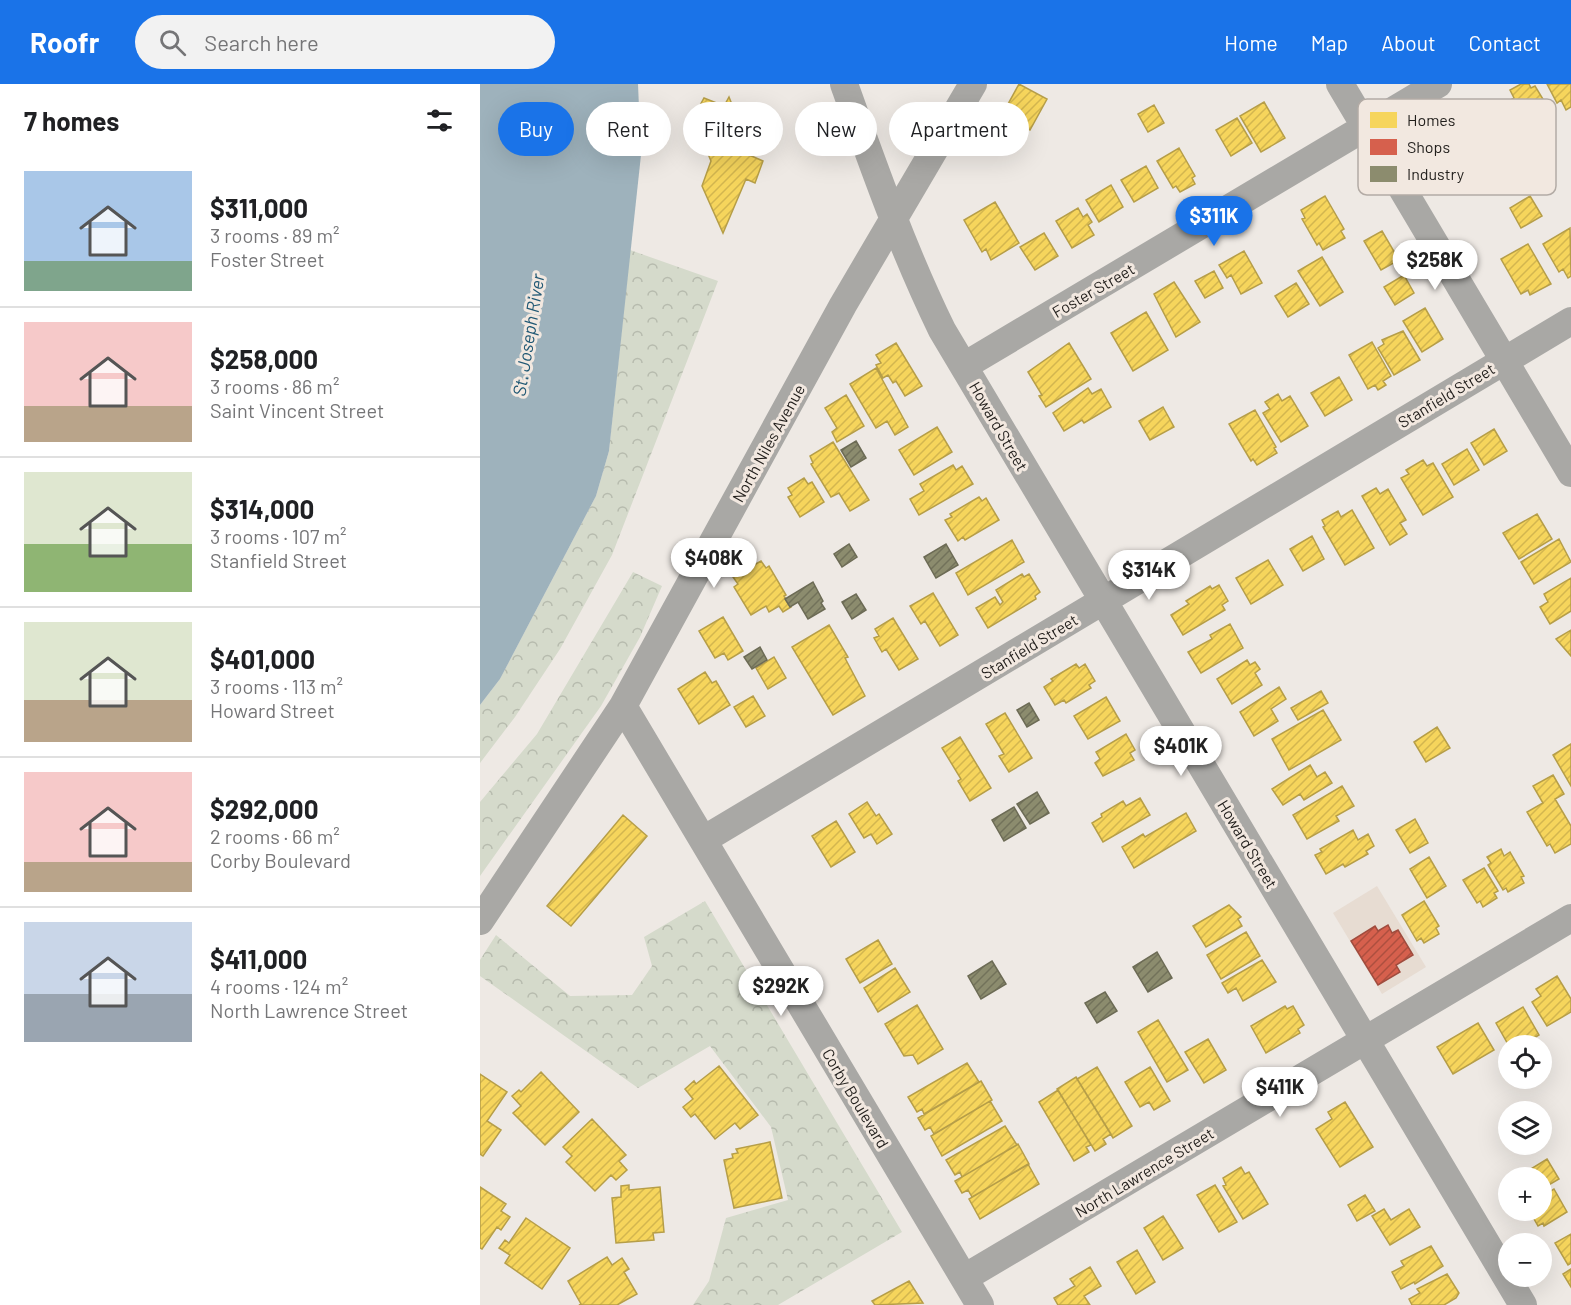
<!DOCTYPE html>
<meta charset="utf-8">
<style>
body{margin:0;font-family:Barlow,sans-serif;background:#f2f2f2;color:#202124;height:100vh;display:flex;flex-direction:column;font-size:22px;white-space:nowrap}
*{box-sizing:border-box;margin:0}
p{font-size:20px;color:#757577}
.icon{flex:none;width:33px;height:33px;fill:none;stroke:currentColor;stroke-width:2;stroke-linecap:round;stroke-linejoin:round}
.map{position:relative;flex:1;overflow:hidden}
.sheet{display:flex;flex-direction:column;background:#fff;width:480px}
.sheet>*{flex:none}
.hud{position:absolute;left:18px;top:18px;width:570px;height:54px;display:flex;gap:12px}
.tools{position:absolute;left:1018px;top:951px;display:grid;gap:12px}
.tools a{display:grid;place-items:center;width:54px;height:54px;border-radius:50%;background:#fff;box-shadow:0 6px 24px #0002;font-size:30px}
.price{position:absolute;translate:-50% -51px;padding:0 14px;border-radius:21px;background:#fff;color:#222;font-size:20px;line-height:39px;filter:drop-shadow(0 2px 3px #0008)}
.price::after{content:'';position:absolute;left:50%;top:36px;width:18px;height:14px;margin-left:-9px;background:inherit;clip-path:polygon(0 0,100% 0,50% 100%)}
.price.selected{background:#1a73e8;color:#fff}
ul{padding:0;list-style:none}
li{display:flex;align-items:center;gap:18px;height:150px;padding:0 24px}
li+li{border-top:2px solid #e0e0e0}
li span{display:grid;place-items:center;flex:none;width:168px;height:120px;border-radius:0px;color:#555}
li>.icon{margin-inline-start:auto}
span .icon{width:72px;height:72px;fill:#fffc;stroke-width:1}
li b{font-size:26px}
h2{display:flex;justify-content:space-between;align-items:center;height:72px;padding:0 24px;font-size:26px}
.tag{padding:0 21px;border-radius:27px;background:#fff;box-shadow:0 6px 24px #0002;font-size:21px;line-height:54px}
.tag.selected{background:#1a73e8;color:#fff}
header{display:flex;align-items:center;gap:36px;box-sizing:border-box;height:84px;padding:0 30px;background:#1a73e8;color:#fff}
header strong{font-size:28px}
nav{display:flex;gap:33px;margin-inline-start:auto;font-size:21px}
.search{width:420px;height:54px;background:#f2f2f2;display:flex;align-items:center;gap:15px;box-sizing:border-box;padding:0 21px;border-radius:33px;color:#757577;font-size:22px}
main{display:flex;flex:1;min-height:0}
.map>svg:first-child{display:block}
</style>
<header>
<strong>Roofr</strong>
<div class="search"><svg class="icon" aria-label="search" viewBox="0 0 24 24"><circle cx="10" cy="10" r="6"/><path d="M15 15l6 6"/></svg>Search here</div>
<nav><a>Home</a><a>Map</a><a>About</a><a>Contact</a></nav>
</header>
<main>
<section class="sheet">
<h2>7 homes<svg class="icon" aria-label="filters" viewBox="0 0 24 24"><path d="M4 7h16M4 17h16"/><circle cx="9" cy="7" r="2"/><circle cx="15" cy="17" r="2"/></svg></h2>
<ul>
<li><span style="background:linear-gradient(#a9c7e8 75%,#7fa58c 0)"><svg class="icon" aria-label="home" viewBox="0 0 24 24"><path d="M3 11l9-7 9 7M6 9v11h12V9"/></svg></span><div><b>$311,000</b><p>3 rooms · 89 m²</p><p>Foster Street</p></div></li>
<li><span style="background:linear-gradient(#f6c9c9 70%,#b9a48a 0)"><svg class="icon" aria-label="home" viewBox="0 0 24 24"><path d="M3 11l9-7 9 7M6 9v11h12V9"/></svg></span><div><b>$258,000</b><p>3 rooms · 86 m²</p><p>Saint Vincent Street</p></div></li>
<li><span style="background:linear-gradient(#dfe7d0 60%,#8fb573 0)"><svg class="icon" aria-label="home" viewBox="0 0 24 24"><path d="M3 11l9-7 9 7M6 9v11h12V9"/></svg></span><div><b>$314,000</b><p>3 rooms · 107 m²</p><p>Stanfield Street</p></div></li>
<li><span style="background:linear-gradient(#dfe7d0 65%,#b9a48a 0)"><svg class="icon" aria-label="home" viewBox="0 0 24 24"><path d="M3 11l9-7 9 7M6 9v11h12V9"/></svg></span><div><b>$401,000</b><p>3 rooms · 113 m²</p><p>Howard Street</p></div></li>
<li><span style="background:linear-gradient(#f6c9c9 75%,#b9a48a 0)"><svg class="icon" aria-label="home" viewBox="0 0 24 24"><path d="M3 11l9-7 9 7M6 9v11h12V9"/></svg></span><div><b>$292,000</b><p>2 rooms · 66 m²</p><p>Corby Boulevard</p></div></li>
<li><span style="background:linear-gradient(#c9d6e8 60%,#9aa5b1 0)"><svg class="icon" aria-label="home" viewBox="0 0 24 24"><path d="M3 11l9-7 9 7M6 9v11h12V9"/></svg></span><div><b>$411,000</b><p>4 rooms · 124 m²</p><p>North Lawrence Street</p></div></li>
</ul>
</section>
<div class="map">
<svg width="1091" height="1221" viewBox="0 0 1091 1221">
<defs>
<pattern id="forest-crowns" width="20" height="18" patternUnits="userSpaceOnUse" patternTransform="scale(1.5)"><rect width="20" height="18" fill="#d5dacb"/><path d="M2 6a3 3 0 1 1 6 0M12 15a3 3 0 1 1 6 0" fill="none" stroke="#b7bbae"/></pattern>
<pattern id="homes-hatch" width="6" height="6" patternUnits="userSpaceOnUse" patternTransform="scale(1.5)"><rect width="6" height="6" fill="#f6d55c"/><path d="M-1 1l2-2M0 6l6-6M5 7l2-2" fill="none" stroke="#d3b64f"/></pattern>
<pattern id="shops-hatch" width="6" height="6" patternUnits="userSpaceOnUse" patternTransform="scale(1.5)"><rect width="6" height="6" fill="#d6604d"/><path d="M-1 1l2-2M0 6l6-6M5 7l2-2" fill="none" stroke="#ad4f3f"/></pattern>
<pattern id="industry-hatch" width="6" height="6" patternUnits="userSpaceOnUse" patternTransform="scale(1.5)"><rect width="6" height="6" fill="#8c8c6e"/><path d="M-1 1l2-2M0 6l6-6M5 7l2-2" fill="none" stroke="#72725a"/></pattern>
</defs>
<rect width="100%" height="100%" fill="#eee9e4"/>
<path fill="#e7dcd2" d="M897,802L946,883L902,910L853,829Z"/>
<path fill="url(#forest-crowns)" d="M150,166L238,197L132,471L80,565L35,633L0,679V621L20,595L116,412L129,367Z
M153,488L182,502L160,553L121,622L0,792V718L57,650Z
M225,817L422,1148L298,1221H213L229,1197L246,1134L308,1116L291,1043L230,962L158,1004L0,892V876L16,851L90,912L152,911L172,882L164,853Z"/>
<path fill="#9eb2bc" d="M0,0H158L161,71L129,367L116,412L20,595L0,621Z"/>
<path fill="url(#homes-hatch)" stroke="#b69e48" stroke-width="1.5" d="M539,0L567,15L550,46L522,31Z
M1041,0H1049L1051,4L1055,2L1072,30L1046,45L1029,17L1034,14L1030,6Z
M1067,0H1091V23L1086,26L1081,16L1077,19Z
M249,13L257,33L278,24L260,67L283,77L275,99L266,95L243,149L222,102L231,77L213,34L224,14L244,22Z
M784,18L805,54L781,68L760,32Z
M674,21L684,39L668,48L658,30Z
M757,34L772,59L751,72L736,46Z
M699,64L715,92L712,94L715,100L700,108L696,102L693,104L677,77Z
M666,82L678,104L654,118L641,96Z
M631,101L643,123L619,138L606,116Z
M845,112L864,145L861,147L865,154L843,166L839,159L837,161L822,135L825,134L821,126Z
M1050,112L1062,132L1041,144L1030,124Z
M515,118L539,159L511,176L506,165L502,168L484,136Z
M598,124L603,133L607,130L612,138L608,141L614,151L592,164L576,137Z
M1090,144L1091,192L1088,194L1083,185L1079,188L1063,160Z
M902,147L919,176L901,186L884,157Z
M564,149L578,172L555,186L540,163Z
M1048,160L1071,200L1050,211L1048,206L1041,210L1021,175Z
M764,167L782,199L761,210L751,191L747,194L739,181Z
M842,173L863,208L840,222L818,187Z
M734,187L743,204L725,214L715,197Z
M924,191L934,209L915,221L904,203Z
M694,198L720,238L696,253L674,210Z
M816,199L829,220L808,233L795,212Z
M945,224L963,255L942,268L923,237Z
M666,228L688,266L653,287L631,249Z
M923,247L940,276L914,291L898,264L904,260L902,256Z
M892,258L911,292L903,297L906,301L898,306L895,301L888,305L869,271Z
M416,259L442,302L425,312L416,297L413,299L408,291L403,294L396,281L401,279L396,271Z
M589,259L611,295L566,323L559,312L562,311L548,288Z
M396,284L428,343L415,351L407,337L396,344L370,300Z
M859,293L872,316L845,332L831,309Z
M608,304L612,310L621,305L631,323L604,339L602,336L584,347L573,329Z
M798,310L802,317L810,312L828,342L801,358L783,329L790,325L785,318Z
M366,311L384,342L357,358L352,348L357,344L345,324Z
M683,323L694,343L670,356L659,337Z
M775,326L796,363L794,364L797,369L777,381L773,375L771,377L749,340Z
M457,343L472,368L434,391L419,366Z
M1014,345L1027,367L1004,381L991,359Z
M353,358L389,416L370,427L359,409L351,413L331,380L333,379L330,372Z
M987,365L999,386L974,401L962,380Z
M943,376L947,382L953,379L973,413L943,431L921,394L929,390L926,386Z
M473,381L476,386L482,382L493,400L439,431L430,415L444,407L440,400Z
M324,394L328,400L332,398L344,418L320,433L308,413L312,411L308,404Z
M896,404L900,410L908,405L926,436L920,439L927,450L910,461L882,412Z
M499,413L502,417L506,414L519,436L485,456L483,453L478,457L465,436L472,433L470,430Z
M872,426L894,464L865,481L843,443L845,442L842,436L858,427L861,433Z
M1057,430L1072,455L1039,475L1023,449Z
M832,452L844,475L823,487L810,465Z
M1079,455L1091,478L1054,500L1041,478Z
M532,456L544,478L488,511L476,489Z
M788,476L803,501L771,520L756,494Z
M281,477L286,484L289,482L306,511L304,512L311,523L303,528L299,522L289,528L286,522L271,531L254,503L258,500L253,493Z
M542,490L544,493L549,490L560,508L555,512L556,515L508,544L496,524L515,513L520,521L523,518L516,506Z
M1091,494V527L1070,540L1060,523L1068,518L1064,510Z
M739,501L748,517L742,521L745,526L703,551L691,531L709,520L706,517L730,502L732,505Z
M453,509L478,551L460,562L445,537L441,540L430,522Z
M243,533L263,567L248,576L244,569L235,574L219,547Z
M413,534L438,575L419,586L406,565L402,568L394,554L399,552L395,545Z
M750,540L763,564L721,589L708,568L732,555L730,551Z
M349,541L368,573L365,574L385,612L353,631L312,563Z
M1091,546V572L1076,555Z
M294,573L306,594L288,605L276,584Z
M767,576L770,581L775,578L780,585L775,589L782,601L752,620L737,595Z
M596,580L599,584L605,580L615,597L609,601L611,604L586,619L584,616L575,621L564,603L573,597L571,595Z
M225,588L232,599L236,597L250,621L219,640L198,605Z
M799,603L806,615L791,625L798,637L774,652L760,628Z
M841,607L848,619L818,636L811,624Z
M273,612L285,632L266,643L254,623Z
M626,613L640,637L608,655L594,632Z
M843,626L861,656L809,686L792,655Z
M525,629L552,674L529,688L519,672L524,670L506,640Z
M957,643L970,664L946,678L934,658Z
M646,650L655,666L650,669L654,676L623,692L615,679L620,675L616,668Z
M480,653L511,704L490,717L478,697L481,695L462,664Z
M1091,660V702L1073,671Z
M830,681L837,693L845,688L852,699L824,716L820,710L803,721L792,705Z
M1073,691L1084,710L1075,715L1091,742V760L1075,769L1070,760L1067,762L1047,728L1063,719L1053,702Z
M862,702L874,722L856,732L859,737L827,755L813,731Z
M660,714L670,731L623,758L612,739L622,733L621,730L643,717L646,722Z
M387,718L396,732L399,730L412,750L397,760L391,750L384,754L369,730Z
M706,729L716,747L654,784L642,763L663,750L665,753Z
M143,731L167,752L91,842L67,822Z
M935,735L948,759L930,769L916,746Z
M356,737L375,768L351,783L332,752Z
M873,746L878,756L888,750L894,762L886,767L888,770L865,783L863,780L846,790L835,771L842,768L840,765Z
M1021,765L1024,772L1030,768L1044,792L1041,793L1044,799L1028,808L1026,804L1023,806L1008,781L1011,779L1007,773Z
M949,773L966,802L947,814L930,785Z
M1004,784L1018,807L1014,809L1017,814L1003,823L1000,817L997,819L983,796Z
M944,817L959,842L956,844L959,850L944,859L941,854L937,857L922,831Z
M749,821L761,833L758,835L762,842L726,863L713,842Z
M766,848L780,872L741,895L727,871Z
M398,856L412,880L380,899L366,875Z
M782,876L796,898L763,917L756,904L748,909L742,899Z
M415,884L430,908L398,928L384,904Z
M1077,892L1091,915V928L1067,942L1052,918L1061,912L1056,905Z
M437,921L463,965L438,980L433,971L424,972L405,940Z
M805,922L807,925L813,922L824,941L818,945L820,949L786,969L771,942Z
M1043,923L1059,951L1041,962H1029L1016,939Z
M678,936L708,986L687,998L658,948Z
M998,939L1014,966L973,990L957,963Z
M728,955L746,986L724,999L705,968Z
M487,979L499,998L444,1030L442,1025L437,1028L428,1013Z
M239,982L278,1031L260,1045L255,1039L235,1055L215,1030L211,1033L203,1023L213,1015L205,1005L214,997L216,1000Z
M617,983L652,1042L633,1054L597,995Z
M670,983L690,1017L674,1026L669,1018L660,1023L645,998Z
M61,988L99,1028L65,1061L33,1029L41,1022L32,1012L39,1006L41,1008Z
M0,990L27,1008L7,1037L21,1046L3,1072L0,1070Z
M596,993L631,1050L623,1055L626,1060L615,1067L577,1005Z
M501,997L512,1016L454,1050L450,1043L445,1046L438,1034Z
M578,1006L611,1061L606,1063L609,1068L594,1077L559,1018Z
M510,1017L522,1037L462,1072L451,1052Z
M865,1018L893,1063L860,1083L836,1045L852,1035L848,1028Z
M112,1035L146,1071L139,1077L147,1086L136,1096L131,1091L115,1107L86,1078L92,1072L83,1063Z
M525,1042L537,1061L482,1093L480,1088L475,1091L466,1076Z
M290,1058L302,1114L254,1124L244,1076L253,1074L252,1070L258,1069L256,1065Z
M538,1060L549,1080L492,1113L488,1106L482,1109L475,1097Z
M1067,1075L1079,1095L1062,1105V1094H1036Z
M548,1080L559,1100L500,1135L489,1115Z
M761,1083L765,1090L769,1088L788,1120L763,1135L743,1102L746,1101L743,1094Z
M149,1101V1106L180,1103L184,1148L173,1149L174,1156L136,1159L132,1114L141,1113V1102Z
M735,1101L757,1138L739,1148L717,1111Z
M0,1103L26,1120L21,1127L30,1133L21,1146L17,1143L2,1165L0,1164Z
M1074,1105L1087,1128L1064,1142L1063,1139L1058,1142L1049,1126H1062V1112Z
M885,1111L895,1127L877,1137L868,1121Z
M904,1125L911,1136L929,1125L940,1143L910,1161L892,1132Z
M683,1132L703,1164L683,1176L664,1144Z
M46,1134L90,1164L62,1205L25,1179L30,1171L19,1164L25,1156L29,1159Z
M1091,1150V1179L1088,1181L1075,1159Z
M951,1162L963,1182L935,1200L934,1198L921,1205L912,1188L924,1182L921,1177Z
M657,1166L675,1198L656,1210L637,1178Z
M127,1173L132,1181L142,1174L149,1185L144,1188L157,1210L137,1221H99L101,1220L88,1197Z
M610,1183L621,1202L604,1212L610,1221H578L574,1214L595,1202L590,1195Z
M1091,1185V1203L1083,1190Z
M967,1190L979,1209L976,1214L964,1221H932L929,1215L940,1209L937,1205Z
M429,1197L443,1219L395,1221L392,1217Z"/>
<path fill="url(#shops-hatch)" stroke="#a04c3e" stroke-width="1.5" d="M908,841L912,849L918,846L933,871L916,881L920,888L898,901L871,857L895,842L898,847Z"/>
<path fill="url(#industry-hatch)" stroke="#6c6b55" stroke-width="1.5" d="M376,357L386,374L371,383L361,366Z
M369,460L377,473L362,483L354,470Z
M466,460L478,481L456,494L444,473Z
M333,498L343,517L341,519L345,525L328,535L318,518L310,523L305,515Z
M376,510L386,526L372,535L362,518Z
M280,563L287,576L272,585L264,573Z
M549,619L559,636L547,643L537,626Z
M557,708L569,729L550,740L537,720Z
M534,723L546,744L524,757L512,736Z
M677,868L692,894L668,908L653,883Z
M512,877L526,900L501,915L488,892Z
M625,908L637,927L617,939L605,919Z"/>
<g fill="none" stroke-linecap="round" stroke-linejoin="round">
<path stroke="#a9a8a5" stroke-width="28" d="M364,0C394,84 423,166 462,246L1043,1221
M860,0L1091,389
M484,282L958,0
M143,622L500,1221
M223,756L1091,237
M0,837L143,622L363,221L493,0
M484,1194L1091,834"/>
</g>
<g text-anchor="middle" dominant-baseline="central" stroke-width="6" stroke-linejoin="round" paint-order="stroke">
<g font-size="16" fill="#211e1b" stroke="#f2e8e0">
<text transform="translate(613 206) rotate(-30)">Foster Street</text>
<text transform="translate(966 311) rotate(-31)">Stanfield Street</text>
<text transform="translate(519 342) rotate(60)">Howard Street</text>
<text transform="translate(288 359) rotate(-61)">North Niles Avenue</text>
<text transform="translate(549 562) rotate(-31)">Stanfield Street</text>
<text transform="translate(768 760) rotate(59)">Howard Street</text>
<text transform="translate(376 1014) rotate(59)">Corby Boulevard</text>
<text transform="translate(664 1088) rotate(-31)">North Lawrence Street</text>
</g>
<g font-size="18" font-style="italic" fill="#205874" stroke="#f2e8e0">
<text transform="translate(48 251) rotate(-81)">St. Joseph River</text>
</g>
</g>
<rect x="878" y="15" width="198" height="96" rx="9" fill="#f2e8e0" stroke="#b3aba5" stroke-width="1.5"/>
<rect x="890" y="28" width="27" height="16" fill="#f6d55c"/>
<rect x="890" y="55" width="27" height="16" fill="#d6604d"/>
<rect x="890" y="82" width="27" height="16" fill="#8c8c6e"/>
<g font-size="16" fill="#211e1b">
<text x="927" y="42">Homes</text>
<text x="927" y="69">Shops</text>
<text x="927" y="96">Industry</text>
</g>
</svg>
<div class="tools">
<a><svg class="icon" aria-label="locate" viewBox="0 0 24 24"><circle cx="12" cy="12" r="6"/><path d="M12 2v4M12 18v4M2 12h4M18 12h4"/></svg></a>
<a><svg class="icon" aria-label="layers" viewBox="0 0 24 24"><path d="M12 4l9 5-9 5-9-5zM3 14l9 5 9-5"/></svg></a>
<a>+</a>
<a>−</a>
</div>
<b class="price selected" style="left:734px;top:163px">$311K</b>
<b class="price" style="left:955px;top:207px">$258K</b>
<b class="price" style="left:234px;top:505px">$408K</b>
<b class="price" style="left:669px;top:517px">$314K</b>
<b class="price" style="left:701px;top:693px">$401K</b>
<b class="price" style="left:301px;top:933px">$292K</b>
<b class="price" style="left:800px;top:1034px">$411K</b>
<div class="hud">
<a class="tag selected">Buy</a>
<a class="tag">Rent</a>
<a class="tag">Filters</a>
<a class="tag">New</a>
<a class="tag">Apartment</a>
</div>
</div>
</main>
